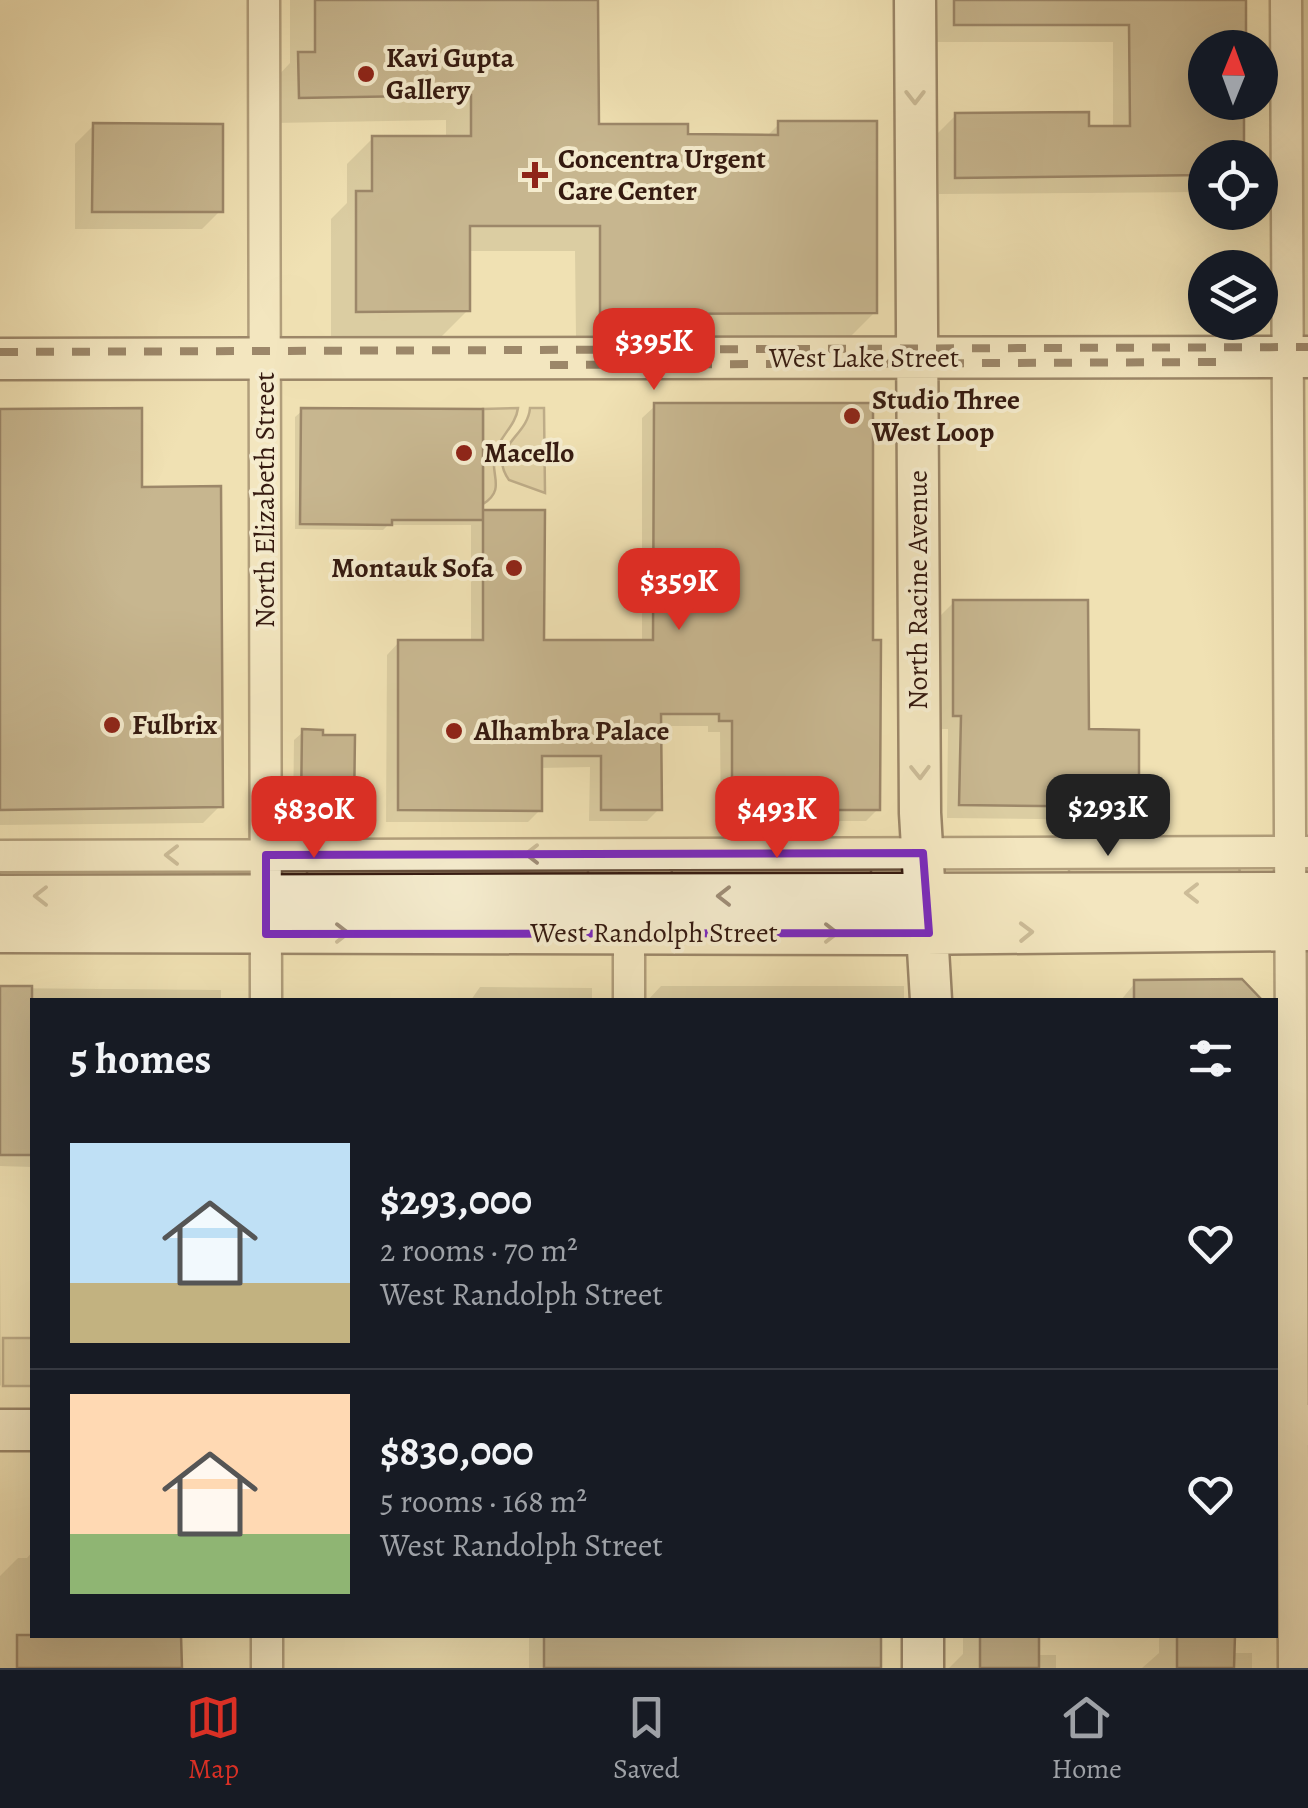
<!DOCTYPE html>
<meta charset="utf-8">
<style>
body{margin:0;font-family:Alegreya,serif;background:#20242c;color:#f1f3f6;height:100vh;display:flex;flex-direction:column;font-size:38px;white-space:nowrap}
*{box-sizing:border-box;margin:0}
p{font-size:32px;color:#9ea1a6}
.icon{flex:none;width:55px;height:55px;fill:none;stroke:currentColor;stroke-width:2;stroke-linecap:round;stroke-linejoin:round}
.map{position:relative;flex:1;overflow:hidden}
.details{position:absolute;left:30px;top:998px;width:1248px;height:640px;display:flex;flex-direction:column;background:#171b24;border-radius:0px;box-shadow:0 10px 40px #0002}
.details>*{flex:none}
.needle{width:65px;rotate:1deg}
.tools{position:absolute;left:1188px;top:30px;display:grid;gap:20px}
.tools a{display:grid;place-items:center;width:90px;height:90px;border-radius:50%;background:#171b24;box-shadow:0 10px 40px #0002;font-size:50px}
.price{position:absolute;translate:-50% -85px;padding:0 22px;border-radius:20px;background:#d93025;color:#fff;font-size:32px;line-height:65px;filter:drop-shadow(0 2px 5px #0008)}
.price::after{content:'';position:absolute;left:50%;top:60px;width:30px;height:22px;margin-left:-15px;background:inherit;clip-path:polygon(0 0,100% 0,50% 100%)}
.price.on{background:#222;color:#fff}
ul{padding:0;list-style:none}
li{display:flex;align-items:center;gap:30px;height:250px;padding:0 40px}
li+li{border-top:2px solid #363941}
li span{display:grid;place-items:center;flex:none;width:280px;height:200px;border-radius:0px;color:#555}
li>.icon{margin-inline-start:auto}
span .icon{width:120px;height:120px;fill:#fffc;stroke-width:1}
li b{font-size:42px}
h2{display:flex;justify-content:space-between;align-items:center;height:120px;padding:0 40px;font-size:42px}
.tab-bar{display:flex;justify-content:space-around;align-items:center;height:140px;border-top:2px solid #363941;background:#171b24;font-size:28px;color:#9ea1a6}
.tab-bar a{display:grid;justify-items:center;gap:5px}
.tab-bar .on{color:#d93025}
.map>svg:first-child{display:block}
</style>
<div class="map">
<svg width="1308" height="1668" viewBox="0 0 1308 1668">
<rect width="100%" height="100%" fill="#f0e1b3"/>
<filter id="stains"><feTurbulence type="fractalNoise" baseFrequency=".002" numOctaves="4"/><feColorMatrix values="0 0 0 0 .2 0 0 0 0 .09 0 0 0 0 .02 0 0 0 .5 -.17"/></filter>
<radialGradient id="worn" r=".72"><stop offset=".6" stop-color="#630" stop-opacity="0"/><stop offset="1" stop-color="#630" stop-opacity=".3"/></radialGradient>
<path fill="#d0bf97" stroke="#826c54" stroke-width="2.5" d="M518,408C516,425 500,436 495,453C489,474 507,489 483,504V409Z
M530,408H544L545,493L509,480C486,448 528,437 530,408Z
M1239,866L1240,874L1069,877V868Z
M871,868V878H671L672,869Z
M214,869V879H0V870Z
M588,869V878H307V870Z
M3,1338H32V1386H3Z"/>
<path fill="#0003" d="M290,0H596V126L686,137H766L779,124L875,312L849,338H576L575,251H468V310L442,336L331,337V219L347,203V164L373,138H446V120L274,123V80L290,63Z
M938,0H1243L1205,48V192L939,194L938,133L956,115L1113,128V42H937Z
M1290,0H1308V340H1293Z
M94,125L220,211L202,229H75V144Z
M655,406L871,643L878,809L866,821H721L720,732H708V726H658L659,809L647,821H589L590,767L540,768V810L528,822H386L387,655L399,642H471V525H388L383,530L295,529V417L302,411L480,516L484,512L542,643H642V418Z
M0,411L140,489L220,806L203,823L0,825Z
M954,602L1086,732L1136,806L1122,820L947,818L948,729H941L940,616Z
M303,732L352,808L343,817L293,816L294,740Z
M1135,983L1248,1000H1121Z
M661,986H904V1000H648Z
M480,987L592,988V1000H471Z
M0,988L221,990V1000H32V1167L0,1166Z
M1308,1004V1401H1302V1287L1307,1282L1305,1008Z
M0,1252L1,1385L0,1386Z
M32,1552V1635H179V1668H0V1576L18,1558H27Z
M529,1635H879V1668H529Z
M963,1635H1036V1655H1056V1668H949L963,1654Z
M1159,1635H1232V1653H1252V1668H1142L1159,1653Z"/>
<path fill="#968165" stroke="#351a10" stroke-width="2.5" d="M315,0H598L599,124H688V134L778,135V121H877V313L600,314V226H470V311L356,312V191H372V136H471V95L299,98L298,52H315Z
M954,0H1246V48H1205V102H1244V158H1205V175L955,178V113L1089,112V126H1130L1129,25H954Z
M93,123L223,124V212H92Z
M654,403H873V640H881L880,810H732V721H719V714H661L662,810H601V756H542V811L398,810V640H483V510H545L544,640H653Z
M142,408V487L221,486L223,807L0,810V409Z
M301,408L483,409V520H392V525L300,524Z
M953,600H1088L1089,729L1139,730V807L959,805L961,716H953Z
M302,729L323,730V735H355L354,809L301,808Z
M1242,979L1262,1000H1134V980Z
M0,986H32V1155H0Z
M17,1635H181L182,1668H17Z
M544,1635H881V1668H544Z
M980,1635H1039V1668H980Z
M1177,1635H1235L1234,1668H1177Z"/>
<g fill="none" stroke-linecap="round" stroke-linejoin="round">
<g stroke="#644c39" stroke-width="35">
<path id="street" d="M264,0L266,1000
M1286,0L1294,1668
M0,856L1308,852
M629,913V1000
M267,1635V1668"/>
</g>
<g stroke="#351a10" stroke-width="45">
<path id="secondary" d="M915,0L920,813L931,1000
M0,359L1308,357
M0,896L1308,893
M0,932L904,934L1308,930
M1275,1425H1308
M0,1430H32
M923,1635V1668"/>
</g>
<use href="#street" stroke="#f5ecce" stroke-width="30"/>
<use href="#secondary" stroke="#f5ecce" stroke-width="40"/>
<path stroke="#351a10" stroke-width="8" stroke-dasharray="18 18" stroke-linecap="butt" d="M0,352L1308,347
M550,365L1225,362"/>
</g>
<defs><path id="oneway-chevron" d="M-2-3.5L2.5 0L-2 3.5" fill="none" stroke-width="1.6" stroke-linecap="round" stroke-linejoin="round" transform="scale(2.5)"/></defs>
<g stroke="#9f8e78">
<use href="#oneway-chevron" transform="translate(915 97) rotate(90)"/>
<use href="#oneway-chevron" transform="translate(920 772) rotate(89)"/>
<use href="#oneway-chevron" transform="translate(532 854) rotate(180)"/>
<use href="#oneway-chevron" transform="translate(172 855) rotate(180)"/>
<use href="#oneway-chevron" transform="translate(1192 893) rotate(180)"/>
<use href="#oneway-chevron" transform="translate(41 896) rotate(-180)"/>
<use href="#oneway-chevron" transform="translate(724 896) rotate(180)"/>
<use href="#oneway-chevron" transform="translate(1026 932) rotate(-1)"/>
<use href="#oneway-chevron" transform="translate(342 933)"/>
<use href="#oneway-chevron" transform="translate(831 933)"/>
</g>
<path d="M0 0H1308V1668H0ZM923,853L929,933L266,934V855Z" fill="#f0e1b3" fill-opacity=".55" fill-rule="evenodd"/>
<path fill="none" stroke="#7b2cbf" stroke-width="8" stroke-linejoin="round" d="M923,853L929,933L266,934V855Z"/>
<g fill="#8f2418" stroke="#f5ecce" stroke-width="4">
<circle cx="366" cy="74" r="10"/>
<path d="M530 160h10v10h10v10h-10v10h-10v-10h-10v-10h10z"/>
<circle cx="852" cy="416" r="10"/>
<circle cx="464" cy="453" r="10"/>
<circle cx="514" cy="568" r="10"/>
<circle cx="112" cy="725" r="10"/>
<circle cx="454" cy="731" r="10"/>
</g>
<g text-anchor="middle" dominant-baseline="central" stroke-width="8" stroke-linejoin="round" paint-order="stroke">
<g font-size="28" font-weight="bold" fill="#351a10" stroke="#f5ecce" text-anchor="start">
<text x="386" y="58">Kavi Gupta<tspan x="386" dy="32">Gallery</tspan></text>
<text x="558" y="159">Concentra Urgent<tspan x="558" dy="32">Care Center</tspan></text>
<text x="872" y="400">Studio Three<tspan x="872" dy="32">West Loop</tspan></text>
<text x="484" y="453">Macello</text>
<text x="494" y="568" text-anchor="end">Montauk Sofa</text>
<text x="132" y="725">Fulbrix</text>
<text x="474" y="731">Alhambra Palace</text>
</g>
<g font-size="28" fill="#351a10" stroke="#f5ecce">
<text x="864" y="358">West Lake Street</text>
<text transform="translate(265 500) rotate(-90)">North Elizabeth Street</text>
<text transform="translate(918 590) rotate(-90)">North Racine Avenue</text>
<text x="654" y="933">West Randolph Street</text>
</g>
</g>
<rect width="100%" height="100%" filter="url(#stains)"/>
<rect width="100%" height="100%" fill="url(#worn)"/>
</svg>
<div class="tools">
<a><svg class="needle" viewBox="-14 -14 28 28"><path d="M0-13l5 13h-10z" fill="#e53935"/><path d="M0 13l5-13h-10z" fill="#9ea1a6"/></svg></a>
<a><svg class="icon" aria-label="locate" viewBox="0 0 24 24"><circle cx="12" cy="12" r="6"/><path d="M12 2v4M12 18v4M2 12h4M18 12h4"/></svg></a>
<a><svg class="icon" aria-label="layers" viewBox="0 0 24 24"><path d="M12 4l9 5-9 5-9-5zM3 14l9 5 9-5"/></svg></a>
</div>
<b class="price" style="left:654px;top:393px">$395K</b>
<b class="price" style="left:679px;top:633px">$359K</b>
<b class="price on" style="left:1108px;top:859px">$293K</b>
<b class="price" style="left:314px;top:861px">$830K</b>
<b class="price" style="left:777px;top:861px">$493K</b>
<section class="details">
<h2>5 homes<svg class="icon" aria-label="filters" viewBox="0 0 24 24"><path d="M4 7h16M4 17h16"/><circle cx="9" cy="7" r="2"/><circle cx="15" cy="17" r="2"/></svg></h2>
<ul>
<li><span style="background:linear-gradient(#bfe0f5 70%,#c2b280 0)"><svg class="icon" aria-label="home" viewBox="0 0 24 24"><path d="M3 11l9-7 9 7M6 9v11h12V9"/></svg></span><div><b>$293,000</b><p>2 rooms · 70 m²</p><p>West Randolph Street</p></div><svg class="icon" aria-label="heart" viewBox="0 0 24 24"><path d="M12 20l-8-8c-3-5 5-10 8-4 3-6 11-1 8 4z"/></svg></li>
<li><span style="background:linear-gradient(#ffd9b3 70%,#8fb573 0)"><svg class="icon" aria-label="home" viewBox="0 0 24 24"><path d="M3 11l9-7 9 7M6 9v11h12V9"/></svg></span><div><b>$830,000</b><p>5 rooms · 168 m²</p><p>West Randolph Street</p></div><svg class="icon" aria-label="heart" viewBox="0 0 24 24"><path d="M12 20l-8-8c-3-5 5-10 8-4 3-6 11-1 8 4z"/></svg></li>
</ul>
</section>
</div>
<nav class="tab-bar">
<a class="on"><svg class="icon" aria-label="map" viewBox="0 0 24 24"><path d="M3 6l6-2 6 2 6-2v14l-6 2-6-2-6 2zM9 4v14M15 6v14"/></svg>Map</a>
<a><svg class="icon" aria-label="saved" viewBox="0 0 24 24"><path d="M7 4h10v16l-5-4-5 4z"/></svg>Saved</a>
<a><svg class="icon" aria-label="home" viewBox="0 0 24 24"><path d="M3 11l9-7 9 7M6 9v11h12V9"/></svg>Home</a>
</nav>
